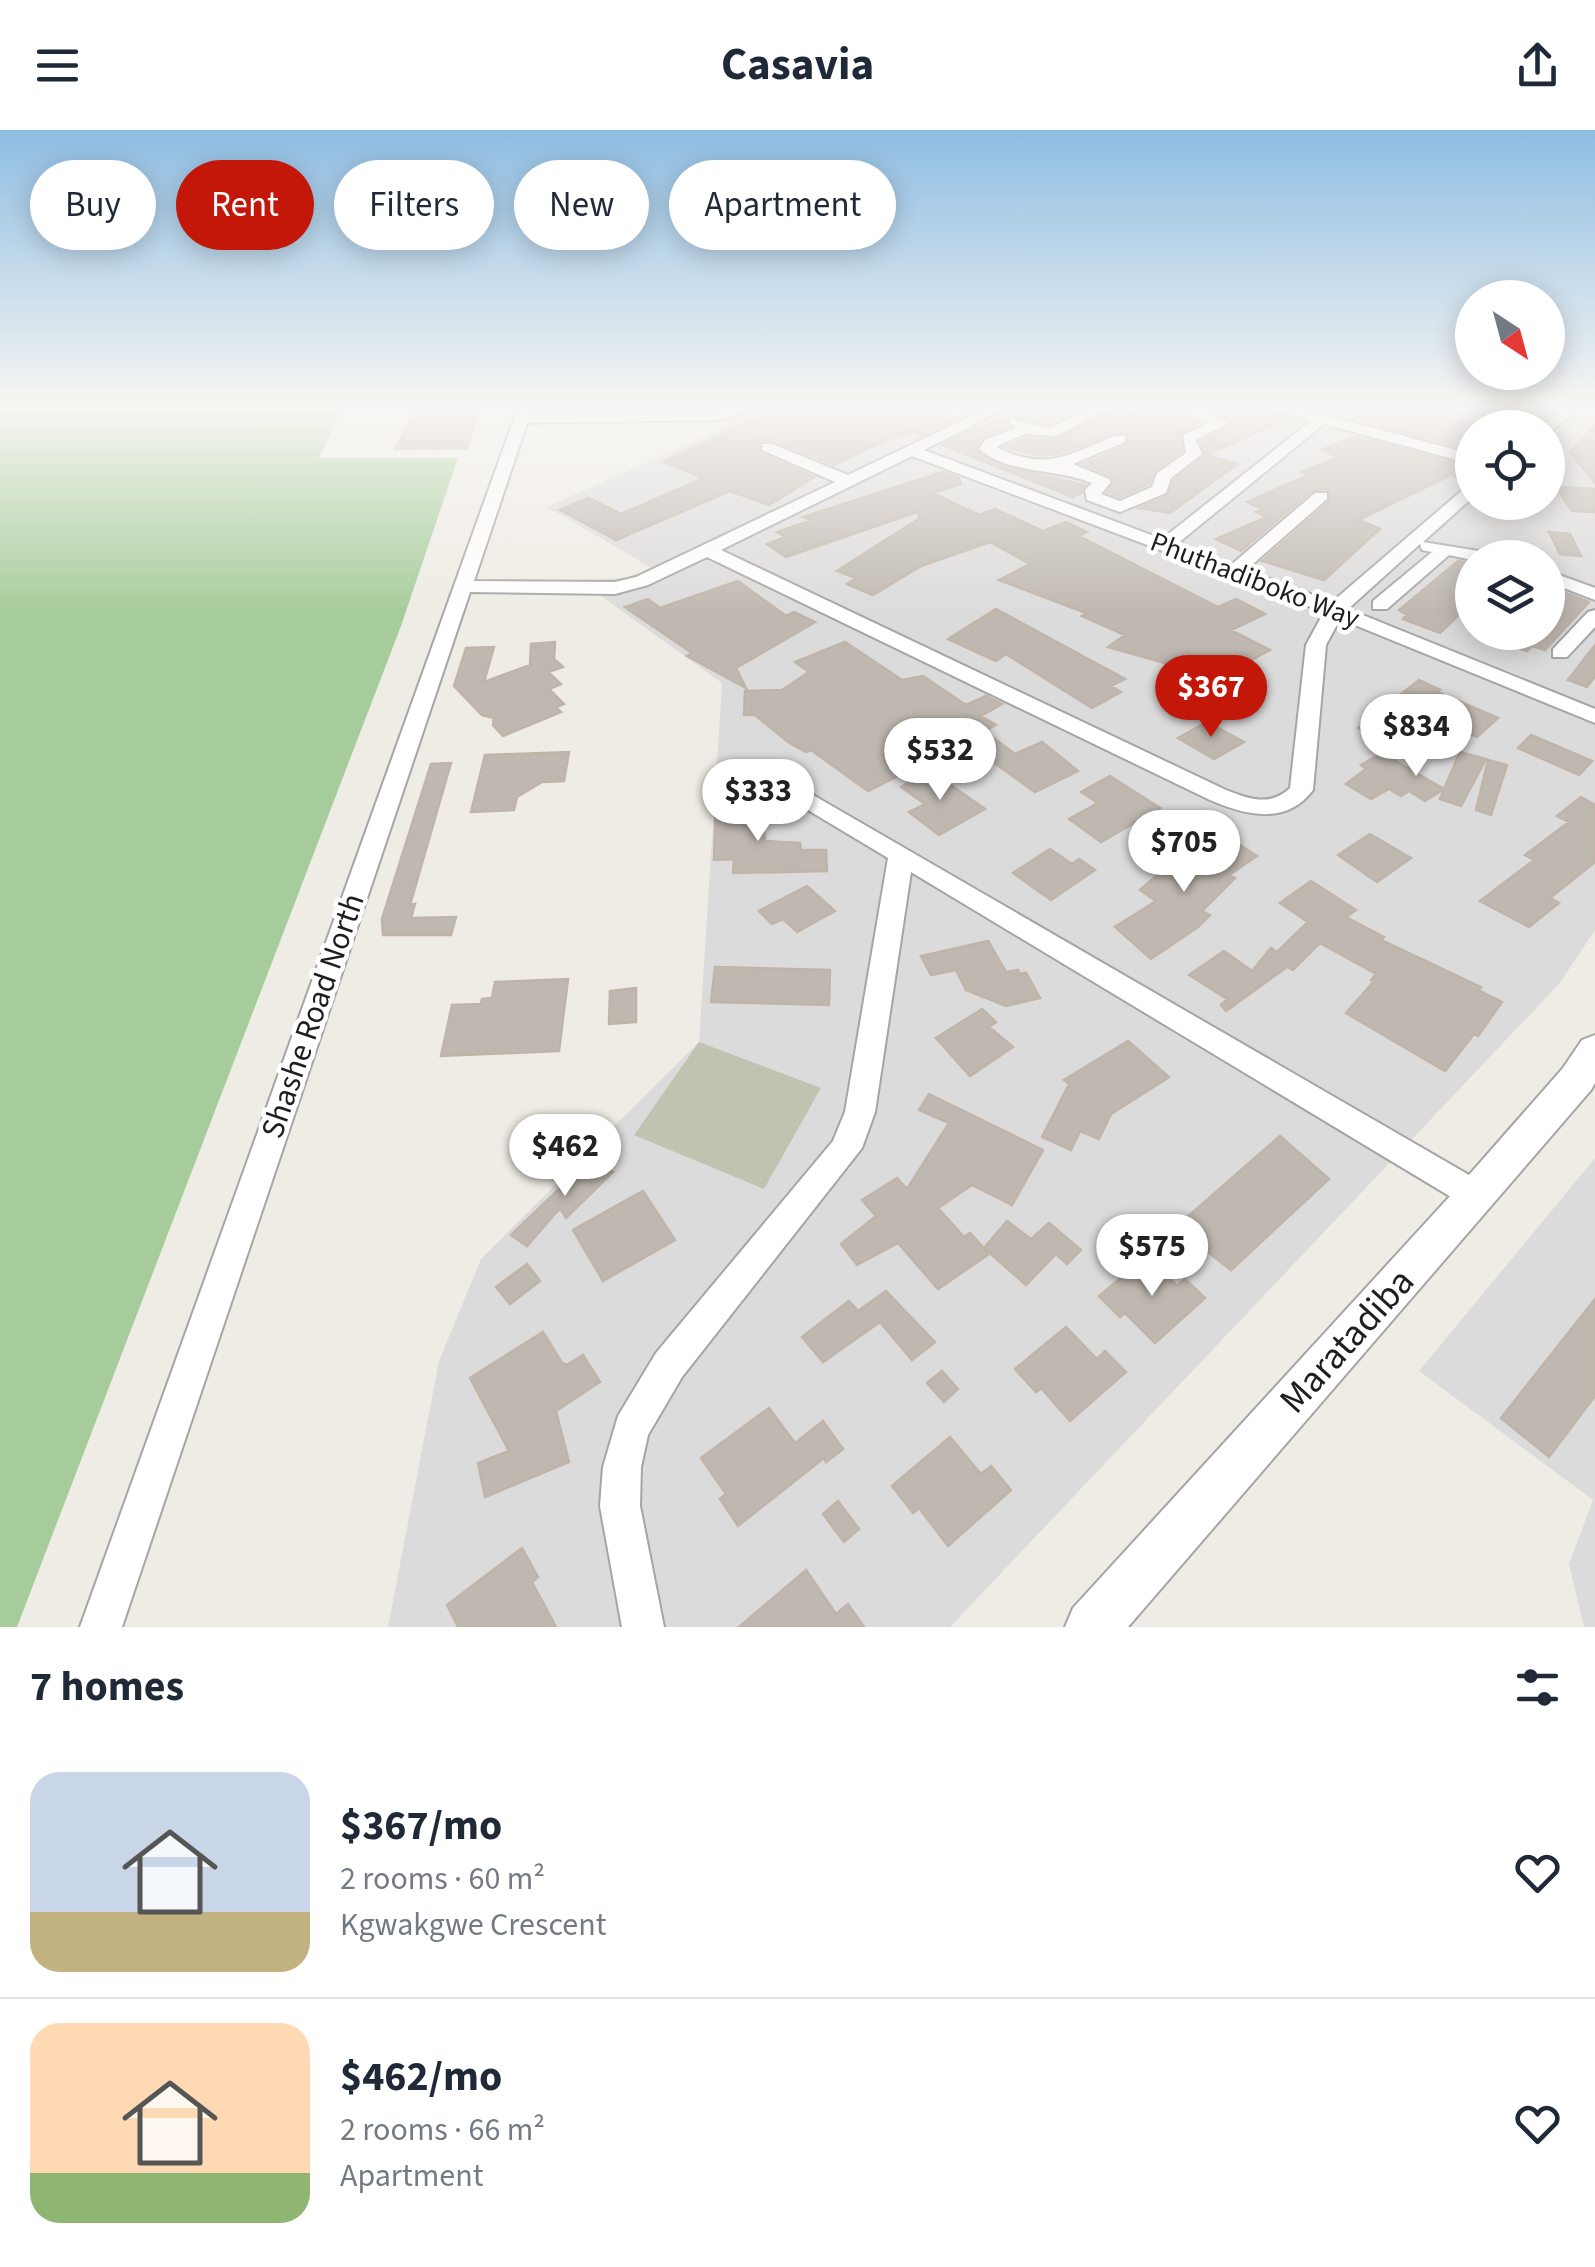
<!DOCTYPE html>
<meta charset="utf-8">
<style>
body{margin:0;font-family:"Source Sans 3",sans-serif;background:#f6f6f7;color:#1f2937;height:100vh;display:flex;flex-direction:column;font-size:38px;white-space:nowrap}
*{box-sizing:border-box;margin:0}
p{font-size:32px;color:#747a83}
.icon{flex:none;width:55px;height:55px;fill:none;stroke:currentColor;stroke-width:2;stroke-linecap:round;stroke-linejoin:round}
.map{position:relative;height:1497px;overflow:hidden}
.panel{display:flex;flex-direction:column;background:#fff;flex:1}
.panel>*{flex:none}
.hud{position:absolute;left:30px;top:30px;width:1000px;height:90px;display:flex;gap:20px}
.needle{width:65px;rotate:144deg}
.controls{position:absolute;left:1455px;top:150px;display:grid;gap:20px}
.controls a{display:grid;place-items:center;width:110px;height:110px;border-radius:50%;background:#fff;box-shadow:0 5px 25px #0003;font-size:50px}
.price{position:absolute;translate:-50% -85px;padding:0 22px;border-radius:35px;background:#fff;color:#222;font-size:32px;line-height:65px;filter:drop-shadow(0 2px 5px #0008)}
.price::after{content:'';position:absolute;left:50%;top:60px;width:30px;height:22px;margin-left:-15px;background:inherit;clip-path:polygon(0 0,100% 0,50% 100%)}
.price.selected{background:#c31809;color:#fff}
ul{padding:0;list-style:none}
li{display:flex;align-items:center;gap:30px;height:250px;padding:0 30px}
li+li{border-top:2px solid #e0e1e3}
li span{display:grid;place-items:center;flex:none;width:280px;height:200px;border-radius:30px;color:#555}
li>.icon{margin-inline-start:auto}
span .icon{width:120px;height:120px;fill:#fffc;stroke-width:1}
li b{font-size:42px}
h2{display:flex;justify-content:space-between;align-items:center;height:120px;padding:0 30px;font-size:42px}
.pill{padding:0 35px;border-radius:45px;background:#fff;box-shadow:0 5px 25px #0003;font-size:35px;line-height:90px}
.pill.selected{background:#c31809;color:#fff}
header{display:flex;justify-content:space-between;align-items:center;height:130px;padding:0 30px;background:#fff;font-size:45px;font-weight:700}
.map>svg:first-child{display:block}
</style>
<header><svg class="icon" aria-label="menu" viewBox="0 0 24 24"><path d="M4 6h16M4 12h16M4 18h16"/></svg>Casavia<svg class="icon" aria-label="share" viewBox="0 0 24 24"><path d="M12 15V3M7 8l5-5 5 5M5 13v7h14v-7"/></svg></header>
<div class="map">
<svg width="1595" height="1497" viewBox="0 0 1595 1497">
<rect width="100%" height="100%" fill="#efece5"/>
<path fill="#dcdbdb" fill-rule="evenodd" d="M547,275H1595V800L1559,854L950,1497H388L439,1231L481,1129L699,912L722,553L579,450L626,448L652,438L547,377L730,295L725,277L548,283ZM1472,298H1548V372H1472ZM1472,428H1548V502H1472Z
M1595,1028V1497H1584L1569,1434L1593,1370L1419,1241Z"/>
<path fill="#c1c3b1" d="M699,912L821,958L764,1059L634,1005Z"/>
<path fill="#a6cc9b" d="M0,275H343L319,328H458L401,496L17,1497H0Z"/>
<path fill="#bfb8b1" stroke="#c0b4a8" stroke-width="2.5" d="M784,275H914L954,290L922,305L913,301L891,308L834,335L773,311H759L760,323L814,347L769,375L730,361L616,410L560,380L589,368L621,384L704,348L663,332Z
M1047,275H1088L1049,294L1015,286Z
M1139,275H1175L1184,287L1198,293L1180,303L1182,321L1155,340L1149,354L1120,367L1107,362L1115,352L1112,347L1083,334L1126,315L1128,303H1114L1068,321L1043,326L1005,317L1026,308L1058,309L1119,277L1138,285Z
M1203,275H1258L1289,288L1207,325L1238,334L1170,383L1139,378L1167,366L1174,350L1206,325L1201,312L1232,294Z
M1339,275H1444L1435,284L1472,295V320L1380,296L1385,294L1338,282Z
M1513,275H1541L1516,298H1486Z
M417,278H438L434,286L477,285L467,318L395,319Z
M1006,289L1008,297L984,307L977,322L1004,337L1085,355L1082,362L1073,367L942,315L977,298Z
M1595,295V353L1570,322Z
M1355,306L1472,337V352L1451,345L1359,390L1380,399L1324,450L1262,431L1329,372L1327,359L1313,360L1241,421L1216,409L1267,387L1256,382L1263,379L1247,372L1309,345L1301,342L1339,327L1321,320Z
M943,342L959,348L961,354L933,363L979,385L995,379L1043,401L1066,392L1087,402L1079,406L1218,477L1236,469L1265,484L1231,500L1270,520L1218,548L1108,517L1125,505L1082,486L1086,483L999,450L1030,434L990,412L921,436L873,465L847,454L856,448L837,441L920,388L917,382L786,427L767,414L786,407L777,402L812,390L803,387Z
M1556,357L1595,359V382L1572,381Z
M1549,402L1570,404L1581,426L1560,424Z
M1458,431L1472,434V472L1440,503L1403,489L1407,485L1399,480Z
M738,451L786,486L794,482L815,492L736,538L746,558L687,526L692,523L625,477L648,469L660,478Z
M1548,456L1589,472L1545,520L1532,516L1527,521L1481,505L1548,502Z
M996,479L1125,549L1111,556L1121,562L1092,578L1006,524L996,531L948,509Z
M555,512L554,529L563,537L548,542L561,554L549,559L564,574L556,577L561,582L503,606L493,595L494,588L482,585L454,556L466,518L494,517L484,552L530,535L531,514Z
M845,512L902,550L923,546L966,575L986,566L1002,574L981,586L996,595L984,601L1015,624L1042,612L1078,641L1035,662L937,592L883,625L906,642L868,661L811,620L806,622L788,612L755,585H744L745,561L782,560L809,542L795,532Z
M1595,515V546L1587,557L1568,550Z
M1224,546L1257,564L1225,581L1193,563Z
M1419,550L1440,560L1437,562L1498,588L1477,607L1438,590L1395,618L1358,598L1402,570L1396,568Z
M1205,593H1209L1244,612L1214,629L1178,608Z
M1531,605L1592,631L1579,645L1518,618Z
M569,622L564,651L542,652L517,667L514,680L471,682L485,625Z
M1460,622L1486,629L1461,676L1440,669L1444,659L1425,671L1409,661L1401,666L1389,659L1371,669L1346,654L1366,639L1361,635L1382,623L1444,659Z
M1488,630L1507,635L1491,685L1476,680Z
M451,633L410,775L415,774L411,788L456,787L451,805H383L382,789L431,634Z
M929,640L985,679L939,705L909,682L925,674L901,657Z
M1110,646L1160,678L1101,712L1069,689L1098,673L1081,662Z
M1581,667L1595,675V732L1550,768L1559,773L1529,797L1480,771L1534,730L1525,725L1569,692L1557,686Z
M749,670V678H761L765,711L800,713L801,720H826L827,741L733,743L734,729L714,730L716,671Z
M1223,704L1257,726L1229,745L1235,748L1202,781L1210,785L1198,797L1151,829L1115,797L1156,771L1140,760L1169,735Z
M1370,704L1411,728L1377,752L1338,725Z
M1050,719L1072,734L1079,729L1095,740L1051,770L1013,743Z
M1311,751L1356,780L1346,787L1384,807L1381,810L1481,857L1478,860L1502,872L1478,906L1474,904L1445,941L1346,883L1374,851L1371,850L1376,844L1320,813L1293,840L1287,837L1226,881L1221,875L1227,869L1189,845L1224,821L1252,841L1271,818L1277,822L1308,792L1280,773Z
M807,756L835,781L797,802L783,789L772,794L759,781Z
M988,811L1006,842L1018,840L1020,844L1026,843L1040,868L1006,876L966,860L956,840L931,845L921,826Z
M715,837L830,840L829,875L711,872Z
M568,849L559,921L441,926L452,875L481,874L482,869L492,868L495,852Z
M636,858V892L609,894L610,861Z
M982,879L996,892L989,897L1013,917L970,946L936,908Z
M1128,911L1169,947L1111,984L1099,1009L1080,1001L1071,1020L1042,1007L1069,954L1064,950Z
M929,964L1043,1020L1012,1075L972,1055L938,1078L964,1107L970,1103L984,1118L1007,1091L1031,1109L1049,1093L1081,1120L1067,1134L1056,1124L1026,1155L984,1118L989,1124L938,1159L898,1113L857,1135L841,1114L876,1086L862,1070L897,1048L907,1059L949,993L919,980Z
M1280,1006L1329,1049L1231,1140L1176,1097Z
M592,1027L613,1042L566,1088L560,1078L527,1116L511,1105Z
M643,1061L675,1110L603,1151L573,1100Z
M1146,1127L1177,1156L1185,1149L1205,1168L1155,1213L1125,1183L1120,1187L1099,1166Z
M527,1134L540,1151L510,1174L496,1157Z
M886,1161L935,1212L912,1230L880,1192L823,1232L802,1207L849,1171L858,1181Z
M1595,1169V1266L1549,1327L1501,1288Z
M1066,1197L1097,1229L1105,1221L1126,1242L1070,1291L1041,1258L1036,1262L1015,1239Z
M543,1202L562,1233L567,1235L583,1225L600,1252L556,1281L569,1332L485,1367L478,1333L509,1321L470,1248Z
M942,1241L958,1259L944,1272L927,1253Z
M769,1278L795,1313L823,1291L843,1319L826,1332L824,1328L738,1396L720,1369L726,1364L701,1328Z
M950,1307L981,1344L991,1336L1011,1360L948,1416L919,1378L913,1383L892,1356Z
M838,1371L859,1399L844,1412L823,1384Z
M522,1418L538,1447L532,1452L556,1497H458L447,1475Z
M806,1440L836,1484L848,1474L864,1497H739Z"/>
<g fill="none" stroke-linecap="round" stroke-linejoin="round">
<g stroke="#a5a5a5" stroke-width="4">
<path id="minor" d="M519,275H533L530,284L719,282L741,275H766L719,290L527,293L474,451L615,452L636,447L835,352L762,320V314H772L848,345L994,275H1013L924,320L1162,409L1311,291L1261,275H1286L1472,324V334L1324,294L1177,414L1231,435L1315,363H1327V369L1246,440L1332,472L1466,357L1472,355V368L1423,412L1491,423L1500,428L1472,430L1449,425L1387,479H1373V471L1432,422L1422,420L1420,414L1348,479L1595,579V593L1340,489L1326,515L1313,660C1286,696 1245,685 1210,670L707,427L648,455L615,464L470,462L122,1497H80ZM912,326L1324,482L1306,515L1290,658C1270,677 1249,669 1226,660L721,420Z
M1098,275H1117L1056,306L1025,304L996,317C1046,342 1067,325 1115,306H1125V312L1073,334L1109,349L1111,352L1101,364L1120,371L1152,357L1157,343L1186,323L1183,305L1208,293L1187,285L1179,275H1194L1228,293L1196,310L1202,324L1171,348L1166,363L1120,382L1087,370L1085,360L1092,353C1055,338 1010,345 979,319L985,310L1015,298L1009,292L1011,289L1049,298Z
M1565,275H1581L1552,301L1540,298Z
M1548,441L1595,458V470L1548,452Z
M1595,480V497L1567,527H1553V519L1588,482Z
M761,635L1488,1056L1493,1066L1488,1076L1477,1080L1466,1076L911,742L875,982L862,1018L682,1247L648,1305L641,1337L640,1376L664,1497H622L600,1376L603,1337L618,1286L656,1223L833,1011L845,982L888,728L753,647L750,642L753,637Z"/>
</g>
<g stroke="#a5a5a5" stroke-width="4">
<path id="tertiary" d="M1595,905V953L1591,960L1128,1497H1065L1073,1478L1462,1053L1563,938L1582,910Z"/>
</g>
<use href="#minor" fill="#fff" fill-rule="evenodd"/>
<use href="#tertiary" fill="#fff" fill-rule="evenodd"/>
</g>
<linearGradient id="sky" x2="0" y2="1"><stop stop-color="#8ebde2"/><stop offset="0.57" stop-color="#f8f6f3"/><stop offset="1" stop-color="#f8f6f3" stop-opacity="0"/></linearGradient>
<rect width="1595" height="485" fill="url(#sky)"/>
<g text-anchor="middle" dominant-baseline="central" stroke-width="9" stroke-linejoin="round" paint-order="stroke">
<g font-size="28" fill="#1e1e1e" stroke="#fff">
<text transform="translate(1255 450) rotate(21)">Phuthadiboko Way</text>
</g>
<g font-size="32" fill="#1e1e1e" stroke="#fff">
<text transform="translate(313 886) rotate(-71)">Shashe Road North</text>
</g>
<g font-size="38" fill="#1e1e1e" stroke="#fff">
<text transform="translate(1347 1211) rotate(-48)">Maratadiba</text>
</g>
</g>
</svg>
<div class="controls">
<a><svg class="needle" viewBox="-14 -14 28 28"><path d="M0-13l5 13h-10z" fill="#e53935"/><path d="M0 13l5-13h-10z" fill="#747a83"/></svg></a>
<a><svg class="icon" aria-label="locate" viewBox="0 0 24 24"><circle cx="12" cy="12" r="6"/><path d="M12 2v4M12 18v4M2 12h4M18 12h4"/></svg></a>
<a><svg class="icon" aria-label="layers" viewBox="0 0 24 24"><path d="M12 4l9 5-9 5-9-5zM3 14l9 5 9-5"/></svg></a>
</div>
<b class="price selected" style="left:1211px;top:610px">$367</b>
<b class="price" style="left:1416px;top:649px">$834</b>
<b class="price" style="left:940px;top:673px">$532</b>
<b class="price" style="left:758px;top:714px">$333</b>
<b class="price" style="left:1184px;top:765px">$705</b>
<b class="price" style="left:565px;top:1069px">$462</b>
<b class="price" style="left:1152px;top:1169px">$575</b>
<div class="hud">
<a class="pill">Buy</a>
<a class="pill selected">Rent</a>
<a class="pill">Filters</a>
<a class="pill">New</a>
<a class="pill">Apartment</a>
</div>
</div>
<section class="panel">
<h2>7 homes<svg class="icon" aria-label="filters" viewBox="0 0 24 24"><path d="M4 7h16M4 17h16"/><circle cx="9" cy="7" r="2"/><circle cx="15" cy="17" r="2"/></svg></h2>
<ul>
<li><span style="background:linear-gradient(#c9d6e8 70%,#c2b280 0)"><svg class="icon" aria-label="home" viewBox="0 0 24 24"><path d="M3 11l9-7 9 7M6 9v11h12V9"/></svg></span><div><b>$367/mo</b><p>2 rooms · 60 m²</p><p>Kgwakgwe Crescent</p></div><svg class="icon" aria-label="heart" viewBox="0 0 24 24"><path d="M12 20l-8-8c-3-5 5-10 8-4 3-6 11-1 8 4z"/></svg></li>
<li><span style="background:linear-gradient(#ffd9b3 75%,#8fb573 0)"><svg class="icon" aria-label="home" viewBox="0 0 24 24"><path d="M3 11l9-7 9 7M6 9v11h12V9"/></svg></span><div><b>$462/mo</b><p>2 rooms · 66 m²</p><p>Apartment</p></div><svg class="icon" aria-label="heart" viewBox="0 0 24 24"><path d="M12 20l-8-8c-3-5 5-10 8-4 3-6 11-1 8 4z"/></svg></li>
</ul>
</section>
